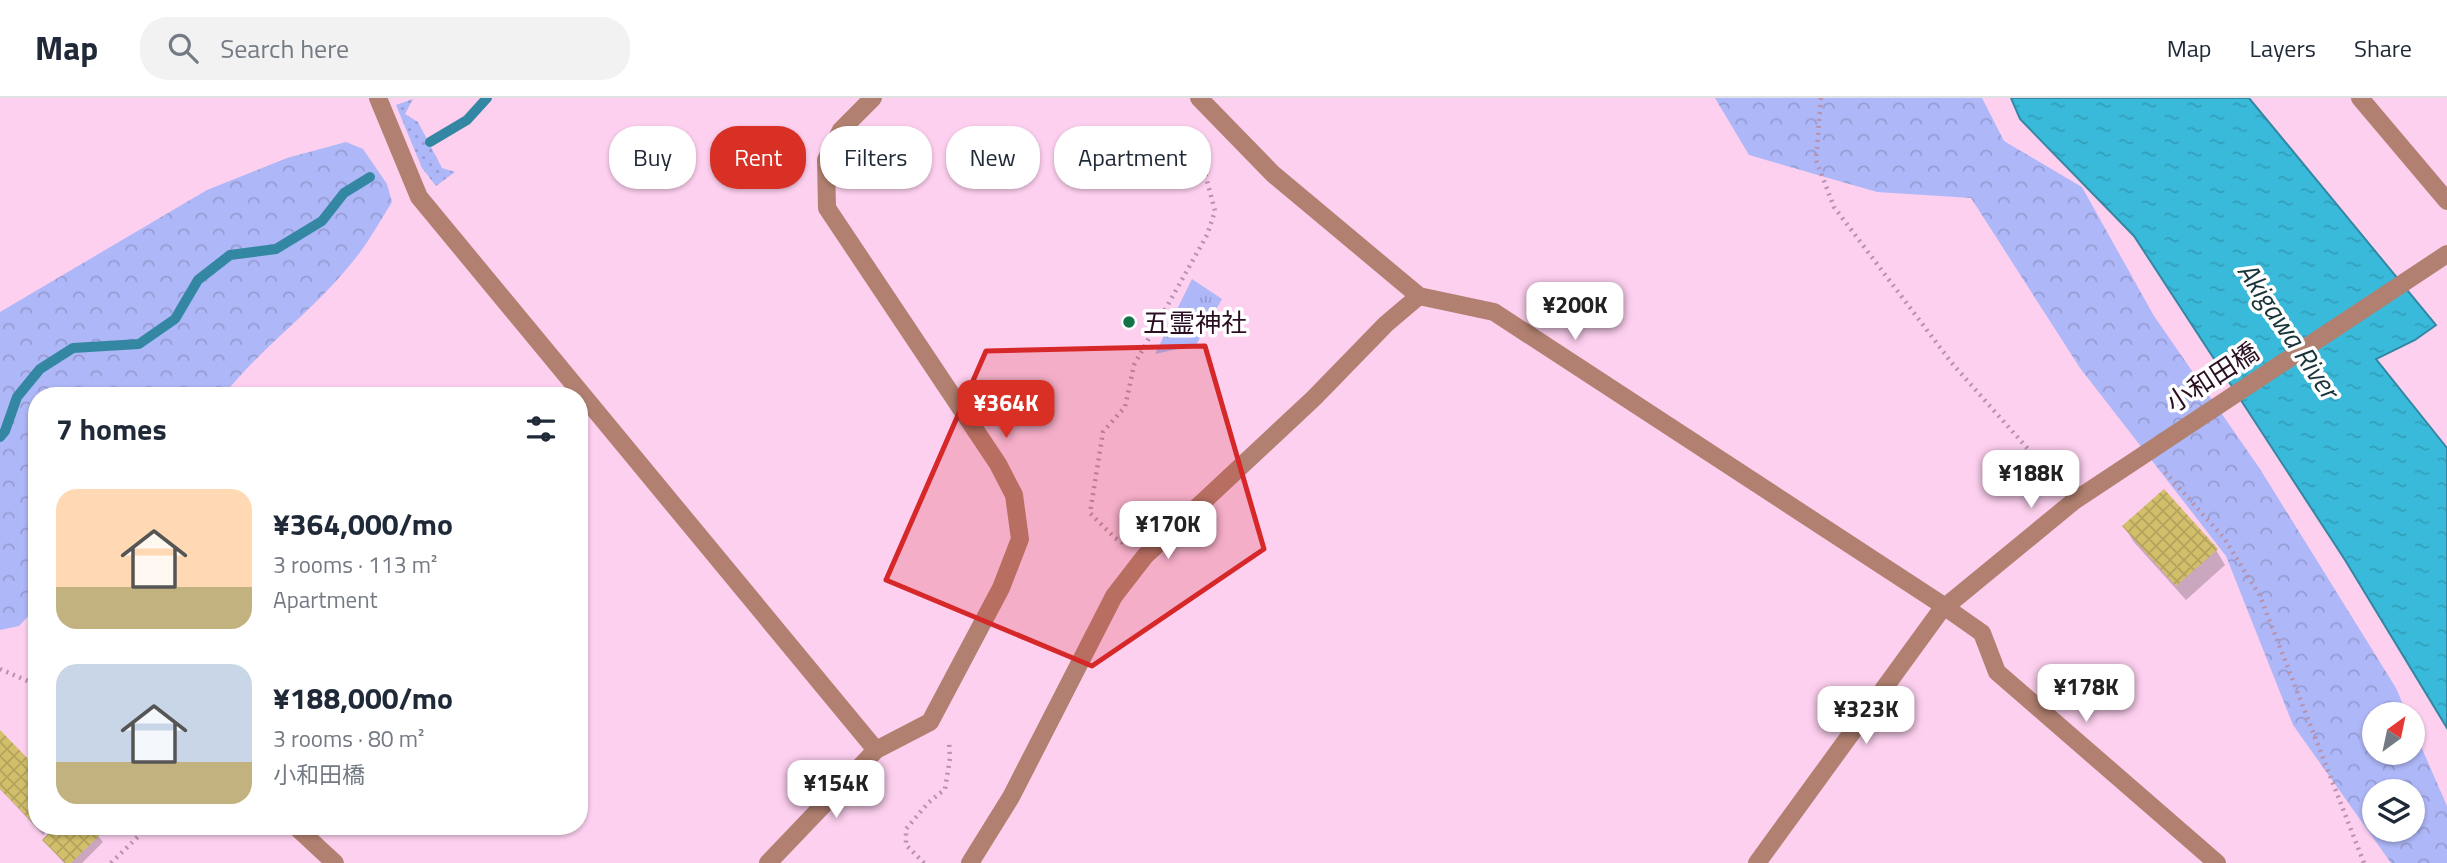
<!DOCTYPE html>
<meta charset="utf-8">
<style>
body{margin:0;font-family:"Titillium Web","Noto Sans JP",sans-serif;background:#f2f2f3;color:#1f2937;height:100vh;display:flex;flex-direction:column;font-size:26px;white-space:nowrap}
*{box-sizing:border-box;margin:0}
p{font-size:23px;color:#747a83}
.icon{flex:none;width:38px;height:38px;fill:none;stroke:currentColor;stroke-width:2;stroke-linecap:round;stroke-linejoin:round}
.map{position:relative;flex:1;overflow:hidden}
.panel{position:absolute;left:28px;top:289px;width:560px;height:448px;display:flex;flex-direction:column;background:#fff;border-radius:28px;box-shadow:0 2px 5px #0004}
.panel>*{flex:none}
.top-card{position:absolute;left:609px;top:28px;width:665px;height:63px;display:flex;gap:14px}
.needle{width:46px;rotate:33deg}
.tools{position:absolute;left:2362px;top:604px;display:grid;gap:14px}
.tools a{display:grid;place-items:center;width:63px;height:63px;border-radius:50%;background:#fff;box-shadow:0 2px 5px #0004;font-size:35px}
.price{position:absolute;translate:-50% -60px;padding:0 16px;border-radius:14px;background:#fff;color:#222;font-size:23px;line-height:46px;filter:drop-shadow(0 2px 4px #0008)}
.price::after{content:'';position:absolute;left:50%;top:42px;width:21px;height:16px;margin-left:-10px;background:inherit;clip-path:polygon(0 0,100% 0,50% 100%)}
.price.current{background:#d93025;color:#fff}
ul{padding:0;list-style:none}
li{display:flex;align-items:center;gap:21px;height:175px;padding:0 28px}
li span{display:grid;place-items:center;flex:none;width:196px;height:140px;border-radius:21px;color:#555}
li>.icon{margin-inline-start:auto}
span .icon{width:84px;height:84px;fill:#fffc;stroke-width:1}
li b{font-size:30px}
h2{display:flex;justify-content:space-between;align-items:center;height:84px;padding:0 28px;font-size:30px}
.tag{padding:0 24px;border-radius:28px;background:#fff;box-shadow:0 2px 5px #0004;font-size:24px;line-height:63px}
.tag.current{background:#d93025;color:#fff}
header{display:flex;align-items:center;gap:42px;box-sizing:border-box;height:98px;padding:0 35px;background:#fff;border-bottom:2px solid #e0e1e3}
header strong{font-size:33px}
nav{display:flex;gap:38px;margin-inline-start:auto;font-size:24px}
.search{width:490px;height:63px;background:#f2f2f3;display:flex;align-items:center;gap:18px;box-sizing:border-box;padding:0 24px;border-radius:28px;color:#747a83;font-size:26px}
.map>svg:first-child{display:block}
</style>
<header>
<strong>Map</strong>
<div class="search"><svg class="icon" aria-label="search" viewBox="0 0 24 24"><circle cx="10" cy="10" r="6"/><path d="M15 15l6 6"/></svg>Search here</div>
<nav><a>Map</a><a>Layers</a><a>Share</a></nav>
</header>
<div class="map">
<svg width="2447" height="765" viewBox="0 0 2447 765">
<defs>
<pattern id="grass-dots" width="8" height="8" patternUnits="userSpaceOnUse" patternTransform="scale(1.75)"><rect width="8" height="8" fill="#aeb7f7"/><path d="M2 2h.1M6 6h.1" fill="none" stroke="#969cd3" stroke-width="1.8" stroke-linecap="round"/></pattern>
<pattern id="forest-crowns" width="20" height="18" patternUnits="userSpaceOnUse" patternTransform="scale(1.75)"><rect width="20" height="18" fill="#aeb7f7"/><path d="M2 6a3 3 0 1 1 6 0M12 15a3 3 0 1 1 6 0" fill="none" stroke="#969cd3"/></pattern>
<pattern id="park-tufts" width="24" height="20" patternUnits="userSpaceOnUse" patternTransform="scale(1.75)"><rect width="24" height="20" fill="#aeb7f7"/><path d="M3 7l-1-3M5 7V3M7 7l1-3M15 17l-1-3M17 17v-4M19 17l1-3" fill="none" stroke="#969cd3"/></pattern>
<pattern id="water-ripples" width="26" height="14" patternUnits="userSpaceOnUse" patternTransform="scale(1.75)"><rect width="26" height="14" fill="#39bada"/><path d="M2 4q2-2 4 0t4 0M15 11q2-2 4 0t4 0" fill="none" stroke="#329fbb"/></pattern>
<pattern id="building-cross-hatch" width="8" height="8" patternUnits="userSpaceOnUse" patternTransform="scale(1.75)"><rect width="8" height="8" fill="#d1bf6a"/><path d="M0 0l8 8M0 8l8-8" fill="none" stroke="#b4a35c"/></pattern>
</defs>
<rect width="100%" height="100%" fill="#fdd0ef"/>
<path fill="url(#grass-dots)" d="M413,1L405,16L418,24L442,70L455,74L436,88L422,70L396,7Z"/>
<path fill="url(#forest-crowns)" fill-rule="evenodd" d="M1715,0H1982L2004,43L2082,89L2154,218L2260,371L2396,590L2407,616H2375V654H2413V630L2447,708V765H2391L2293,627L2226,458L2080,270L1971,100L1877,94L1749,57ZM2375,693H2413V732H2375Z
M346,44L363,51L387,86L392,104C380,123 368,145 354,162C315,212 262,248 224,297L37,298V509L19,528L0,532V214L207,92L287,60Z"/>
<path fill="url(#park-tufts)" d="M1192,181L1222,201L1196,247L1155,256Z"/>
<path fill="url(#water-ripples)" stroke="#3487a3" stroke-width="2" d="M2011,0H2249L2436,227L2415,242L2376,261L2447,350V630L2345,462L2134,138L2020,21Z"/>
<path fill="#0003" d="M2125,429L2216,452L2225,467L2186,502L2133,443Z
M0,635L37,728H52L43,737L0,691Z
M58,728H90L103,744L82,765H64L44,742Z"/>
<g fill="none" stroke-linecap="round" stroke-linejoin="round">
<path stroke="#3487a3" stroke-width="10" d="M430,44L467,22L487,0
M0,339L5,333L17,299L40,271L73,250L139,246L175,221L198,182L230,157L276,151L322,123L344,95L370,79"/>
</g>
<path fill="url(#building-cross-hatch)" d="M2164,391L2218,451L2176,488L2122,428Z
M0,632L37,670V729L0,691Z
M56,728H93L101,736L71,765H65L42,742Z"/>
<g fill="none" stroke-linecap="round" stroke-linejoin="round">
<path stroke="#b891ac" stroke-width="4.5" stroke-dasharray="2 5" stroke-linecap="butt" d="M1821,0L1816,62L1834,109L1951,264L2058,385
M2165,374L2224,440L2260,498L2364,765
M1123,445L1115,440L1090,415L1103,334L1125,309L1134,267L1207,137L1215,113L1194,33
M0,571L37,587
M111,765L149,728
M924,765L906,747V731L928,705L945,691L950,660L949,644"/>
<path stroke="#b18070" stroke-width="18" d="M378,0L419,99L876,652
M1199,0L1273,76L1419,198L1494,214L1944,508L1757,765
M2360,0L2447,103
M295,728L335,765
M768,765L876,652L930,624L1001,490L1020,441L1014,397L998,366L827,110L826,62L841,32L873,0
M970,765L1011,699L1114,498L1145,458L1314,300L1386,226L1419,198
M2217,765L1997,574L1982,535L1945,509L2074,403L2447,156"/>
</g>
<path fill="#d62828" fill-opacity="0.2" stroke="#d62828" stroke-width="5" stroke-linejoin="round" d="M1205,248L1264,451L1092,568L886,482L986,253Z"/>
<circle fill="#137248" stroke="#fff" stroke-width="2.5" cx="1129" cy="224" r="7"/>
<g text-anchor="middle" dominant-baseline="central" stroke-width="7" stroke-linejoin="round" paint-order="stroke">
<g font-size="26" fill="#2a0f23" stroke="#fff" text-anchor="start">
<text x="1143" y="224">五霊神社</text>
</g>
<g font-size="26" fill="#2a0f23" stroke="#fff">
<text transform="translate(2212 279) rotate(-33)">小和田橋</text>
</g>
<g font-size="28" font-style="italic" fill="#18333a" stroke="#fff">
<text transform="translate(2289 232) rotate(56)">Akigawa River</text>
</g>
</g>
</svg>
<div class="tools">
<a><svg class="needle" viewBox="-14 -14 28 28"><path d="M0-13l5 13h-10z" fill="#e53935"/><path d="M0 13l5-13h-10z" fill="#747a83"/></svg></a>
<a><svg class="icon" aria-label="layers" viewBox="0 0 24 24"><path d="M12 4l9 5-9 5-9-5zM3 14l9 5 9-5"/></svg></a>
</div>
<b class="price" style="left:1575px;top:244px">¥200K</b>
<b class="price current" style="left:1006px;top:342px">¥364K</b>
<b class="price" style="left:2031px;top:412px">¥188K</b>
<b class="price" style="left:1168px;top:463px">¥170K</b>
<b class="price" style="left:2086px;top:626px">¥178K</b>
<b class="price" style="left:1866px;top:648px">¥323K</b>
<b class="price" style="left:836px;top:722px">¥154K</b>
<div class="top-card">
<a class="tag">Buy</a>
<a class="tag current">Rent</a>
<a class="tag">Filters</a>
<a class="tag">New</a>
<a class="tag">Apartment</a>
</div>
<section class="panel">
<h2>7 homes<svg class="icon" aria-label="filters" viewBox="0 0 24 24"><path d="M4 7h16M4 17h16"/><circle cx="9" cy="7" r="2"/><circle cx="15" cy="17" r="2"/></svg></h2>
<ul>
<li><span style="background:linear-gradient(#ffd9b3 70%,#c2b280 0)"><svg class="icon" aria-label="home" viewBox="0 0 24 24"><path d="M3 11l9-7 9 7M6 9v11h12V9"/></svg></span><div><b>¥364,000/mo</b><p>3 rooms · 113 m²</p><p>Apartment</p></div></li>
<li><span style="background:linear-gradient(#c9d6e8 70%,#c2b280 0)"><svg class="icon" aria-label="home" viewBox="0 0 24 24"><path d="M3 11l9-7 9 7M6 9v11h12V9"/></svg></span><div><b>¥188,000/mo</b><p>3 rooms · 80 m²</p><p>小和田橋</p></div></li>
</ul>
</section>
</div>
